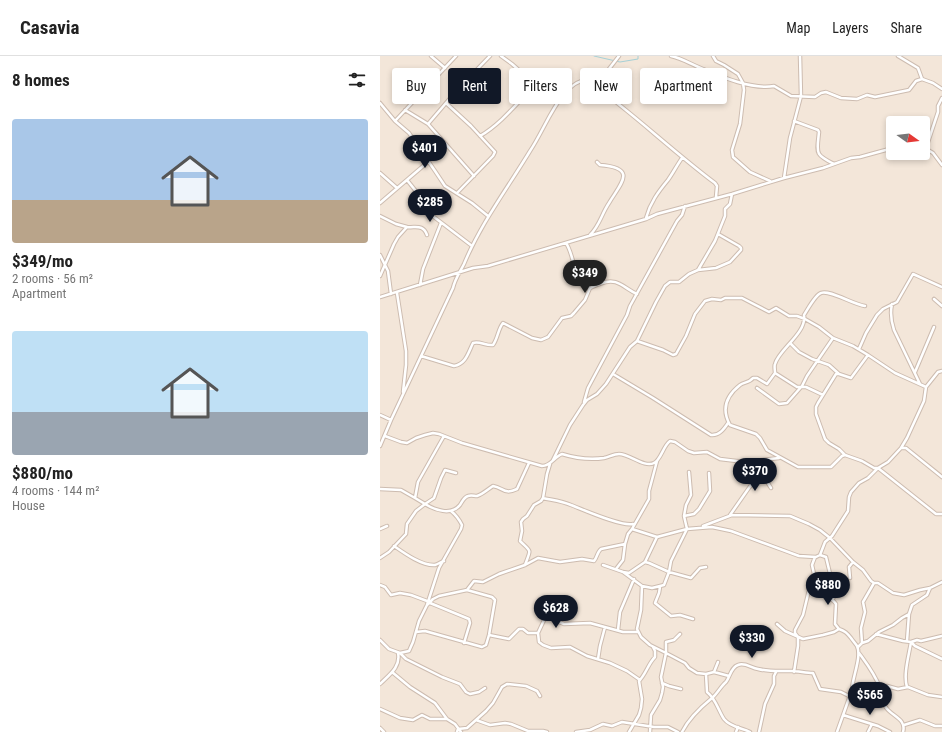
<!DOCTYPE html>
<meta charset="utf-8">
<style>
body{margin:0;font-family:"Roboto Condensed",sans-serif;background:#f6f6f6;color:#222;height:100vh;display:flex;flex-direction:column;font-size:15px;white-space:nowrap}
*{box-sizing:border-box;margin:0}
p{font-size:13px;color:#767676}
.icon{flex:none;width:22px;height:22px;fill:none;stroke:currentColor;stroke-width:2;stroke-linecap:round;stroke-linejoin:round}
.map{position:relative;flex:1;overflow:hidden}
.details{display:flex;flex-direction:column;background:#fff;width:380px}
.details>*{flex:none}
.guide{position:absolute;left:12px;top:12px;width:380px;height:36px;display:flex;gap:8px}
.needle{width:26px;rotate:104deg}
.controls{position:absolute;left:506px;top:60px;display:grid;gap:8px}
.controls a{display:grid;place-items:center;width:44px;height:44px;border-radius:4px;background:#fff;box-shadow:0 2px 6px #0003;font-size:20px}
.price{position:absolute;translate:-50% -34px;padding:0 9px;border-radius:14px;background:#111827;color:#fff;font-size:13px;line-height:26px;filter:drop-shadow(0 1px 2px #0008)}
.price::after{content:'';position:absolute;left:50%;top:24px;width:12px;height:9px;margin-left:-6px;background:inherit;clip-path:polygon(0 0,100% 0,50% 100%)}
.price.active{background:#222;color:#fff}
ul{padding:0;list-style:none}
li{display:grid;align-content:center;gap:8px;height:212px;padding:0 12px}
li span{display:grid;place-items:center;height:124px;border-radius:4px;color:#555}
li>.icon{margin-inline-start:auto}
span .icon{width:72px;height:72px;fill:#fffc;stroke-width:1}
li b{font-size:17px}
h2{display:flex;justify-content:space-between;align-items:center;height:48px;padding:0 12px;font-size:17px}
.chip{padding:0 14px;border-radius:4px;background:#fff;box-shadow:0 2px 6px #0003;font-size:14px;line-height:36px}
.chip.active{background:#111827;color:#fff}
header{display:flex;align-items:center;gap:24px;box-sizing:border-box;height:56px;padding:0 20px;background:#fff;border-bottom:1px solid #e0e0e0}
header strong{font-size:19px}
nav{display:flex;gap:22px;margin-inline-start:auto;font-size:14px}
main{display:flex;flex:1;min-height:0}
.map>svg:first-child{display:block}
</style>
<header>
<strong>Casavia</strong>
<nav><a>Map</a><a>Layers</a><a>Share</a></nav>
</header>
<main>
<section class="details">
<h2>8 homes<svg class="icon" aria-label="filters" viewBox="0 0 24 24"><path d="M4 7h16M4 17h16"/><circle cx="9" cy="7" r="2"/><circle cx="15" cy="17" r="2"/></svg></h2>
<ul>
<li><span style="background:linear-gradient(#a9c7e8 65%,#b9a48a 0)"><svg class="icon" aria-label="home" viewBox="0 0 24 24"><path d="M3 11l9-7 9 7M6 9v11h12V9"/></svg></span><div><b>$349/mo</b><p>2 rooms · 56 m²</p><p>Apartment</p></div></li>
<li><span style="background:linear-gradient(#bfe0f5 65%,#9aa5b1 0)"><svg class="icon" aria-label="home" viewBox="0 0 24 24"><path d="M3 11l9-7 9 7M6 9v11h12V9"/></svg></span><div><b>$880/mo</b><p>4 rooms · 144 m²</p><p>House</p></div></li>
</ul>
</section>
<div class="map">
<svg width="562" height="676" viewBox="0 0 562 676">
<rect width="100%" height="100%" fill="#fbf4ea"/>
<path fill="#f3e6d9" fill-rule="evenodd" d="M0,0H562V676H0ZM513,67H543V97H513Z"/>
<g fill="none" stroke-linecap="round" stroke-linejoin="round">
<path stroke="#a6d0d6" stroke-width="1" d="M214,0L240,6L258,3V0"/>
<g stroke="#cdbcb0" stroke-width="4.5">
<path id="street" d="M51,0L65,12
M121,0L132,8L177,48
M291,0C302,2 312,9 323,13C342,21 373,34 394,30L411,40L435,41L441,37L446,36L461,42L477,43L487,39L495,41L529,34L536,25L542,23
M333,0L336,5L344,9L358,18L363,27L364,34L360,68L352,94L353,101L370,116L390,125
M518,0L538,12L542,23L553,27L562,33
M207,24L222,22L239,0
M0,47L15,65L29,77L55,115L65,130L92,147L108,160
M66,47L91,70L115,96L113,100L77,137
M25,54L48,68L94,120
M15,65L76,0
M414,65L438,74L439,76C437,97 434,98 454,108
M48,68L78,33L110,0
M100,80C121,68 138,46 155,29
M548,86L558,56V50L562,42
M543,91L553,97L562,109
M0,117L17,132
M404,122L410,82L421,40L420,0
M27,124L47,149L54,161L92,190
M0,147L49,105
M0,160L16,168L27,171
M266,162C270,147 278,136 288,124C293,117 297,109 302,102
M210,179C220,169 221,159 229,147C241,127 258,112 220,109L217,106
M186,187C195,200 192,223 210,232C219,228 230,222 240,228C246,231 250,235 257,238
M0,199L8,215L11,238
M318,214L335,185L345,160V153L350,148L352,138
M0,220L14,188L18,181L27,171C36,172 43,168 47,179
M40,229L43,213L61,167
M17,237L26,295V309L23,336
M0,241L93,212L108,210L266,163L277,158L352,138L404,122L443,112L471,102L480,101L513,92
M554,243L562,250
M512,248C510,257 511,265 514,274L540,328
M257,285L283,294L293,299L296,298L306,280L315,258L325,245L332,243L341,244L345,242H362L389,256L396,252L409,260H417L425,263L439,271L453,282L473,290L488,299L515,317L546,331
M411,288L419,296L432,303L449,309L459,318
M479,293L486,277L497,259L503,253L517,246L533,218L562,231
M41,300L74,310C86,308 88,297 93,287C100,285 106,290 113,289C118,282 118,273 123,267L152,282L161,284L168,281L182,262L191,260L194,257L205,244L210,232
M535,316L554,271
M395,317L387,328L377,322H373C369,327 364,326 360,329C346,340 341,353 350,369L376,378L380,382L387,394L418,411H451L462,400L465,399L482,405L494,412H498L508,406L521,392L527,382L544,345L546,331L558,316L562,315
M233,318L273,342L331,379C339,380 344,373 348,367
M377,332L399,348L407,347L422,330L427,320L453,282
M443,339L426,331H417L395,317C395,314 394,310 395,308C399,293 427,277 424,259C428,253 435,239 441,237C449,233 474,249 485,250
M204,346L208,332L247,259L250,250L297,165L302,159L305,150
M0,359L11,364
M5,380L21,386L27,387L36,382L45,379L53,377L59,378L82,387L162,410C171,410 174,401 182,398C195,402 210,404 224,402C229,401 234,398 239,398C250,398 264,412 274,407C281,404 283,390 290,385L295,386L308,395L314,397L327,396L340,403L365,406L399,402
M64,380L38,426L35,442L45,448L54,442L61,422L65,414L76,417
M0,390L11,364L73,232C75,223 80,216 84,208C101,167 127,133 150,95C162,77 170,55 184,38C190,31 198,24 207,24C252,56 291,94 335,127L337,130L336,141
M521,392H526L562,421
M465,399L459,393L449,387L445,383L436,358V351L438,347L456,318H459L471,322L488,299
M173,404L190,369L203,349L207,344L217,338L226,328L250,291L257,285L276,246L285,230L290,226H299L309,218L318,214L336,212L350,206L361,194V192L359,190L338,178
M382,418L391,432
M0,433L21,434L35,442
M163,442C172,444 182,445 191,449C204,454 242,471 253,468
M350,459L371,429L379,423L382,417L381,409L383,404
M304,460L314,458L319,453L330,435L329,417
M323,470L352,459L410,460L429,468L440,474L450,482L473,506L483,514L491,525L494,527H498L513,537L524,539L540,534L550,532L562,526
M0,473L7,470
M252,473L269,443V435L277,405
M14,490C24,497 42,510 55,509C58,508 61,506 64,505
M440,499L446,501L452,526L456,534L455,539L452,544
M0,502L9,496L26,478L27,468L36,455L45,448C55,454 71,460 80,449C82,446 84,441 88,440C91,439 94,440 97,440C103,438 108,433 113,430C124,432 124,439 137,433L149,407
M265,506L277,481
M145,509C151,492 152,497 140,485L142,475L141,466L143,463L147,460L154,449L161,445L163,442L167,418L170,408
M223,509L243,516L262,530
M236,513L243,504L245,488
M243,516L249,517L265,506L269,507L289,516L311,522L320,512L326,511
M470,522L469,511L473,506
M433,527C438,537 450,539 456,548L455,568L459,573
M0,529L5,531L11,539L20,537L31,539L47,545
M280,531L279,537L275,547L291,560L300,559L313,563
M50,547L89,563L90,567L84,587
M47,549L53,543L59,540L87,534L94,525L103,526L119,518L145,509L158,502L180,506L202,503L214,505C217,502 217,496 221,493L245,488L248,478L252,473L277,481L307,473L332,471L351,475L419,500L436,501L440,499L445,486L452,480L468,455L469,441L471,436L479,427L488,422L498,412L556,458H562
M397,568L405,575L423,583L443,579L454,576L459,573C465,575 467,577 471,582C473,585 475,587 477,590C482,601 472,622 472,634L457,676
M238,574L240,556L254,523
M36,576L45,575L102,591L106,589L109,579L115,544L112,541L87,534
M158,577L159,586L163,589L171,592L190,591L207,600L230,607L247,615L260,624
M300,578L294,584L286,586V597L305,607L309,612L317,617L326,618L334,616L338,606
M496,578L523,585L531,586L535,590L562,603
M109,579L129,583L139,573H143L148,577H158L165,562L167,561L184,568L210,567L243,576H258
M0,584L9,593L20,597L26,603L62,621L80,628L86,636L90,638L99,636L105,632
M527,585L529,558L532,549L547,539L550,532
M482,587L488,585L499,576L513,569L522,562L529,558
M478,591L482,587L481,572L485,556L483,546L494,527
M20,597L29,595L33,586L39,565L47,549L59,512L81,473L82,469C79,463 76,459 71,455
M479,597C487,608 495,618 500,632C502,638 502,645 505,650C510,660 527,662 523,676
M218,603L220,590L225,571
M12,616L30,631L55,647L67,663L75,668L81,676
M334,616L349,620
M414,616L418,590V581L415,577V574L423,559L429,534L433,527L434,518L432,509L435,501
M326,618L327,636C336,643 338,654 344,663C350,671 362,672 370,676
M282,627L289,630L301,633
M0,628C9,619 21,611 18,597
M500,631L507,630L518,633L528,631L548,639L562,641
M527,631C523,619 529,599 531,586L537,584L541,585L562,580
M0,653L20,662L33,664L42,659L50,663H67
M463,659L498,670L510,676
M96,664L110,669L125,667L131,668L148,675H163L167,676
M524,669L540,664L555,670H562
M0,672L4,676
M77,676L78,673L87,672L106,655L113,647L122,631L127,628L146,630L157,635L160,640
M196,676L210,674L223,668L232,670L242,666L274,671H288L298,676
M249,676L259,659L261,652L262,643L259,625C266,618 268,608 275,601V595L273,591
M270,676L271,659L280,644L282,637L283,631L281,621L286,597L270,589L261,581L257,573L261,554L262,530L272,532L284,529L289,516L291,505L307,473L304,460L306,449L311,439L309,416
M302,676C308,664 321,651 332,642C337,638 341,630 346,626C350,621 351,611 358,609C365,606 371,612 378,613C390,616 400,615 411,615C418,615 426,617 433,617L440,633L461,636L469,640
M356,676L358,671
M379,676L385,648L394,628V620L396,616
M488,676L492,668"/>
</g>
<use href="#street" stroke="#fff" stroke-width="2.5"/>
</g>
</svg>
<div class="controls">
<a><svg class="needle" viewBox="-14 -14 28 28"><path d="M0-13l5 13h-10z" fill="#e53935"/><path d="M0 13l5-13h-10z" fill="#767676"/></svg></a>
</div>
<b class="price" style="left:45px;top:113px">$401</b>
<b class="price" style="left:50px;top:167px">$285</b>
<b class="price active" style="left:205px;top:238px">$349</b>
<b class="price" style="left:375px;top:436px">$370</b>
<b class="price" style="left:448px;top:550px">$880</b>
<b class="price" style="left:176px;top:573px">$628</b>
<b class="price" style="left:372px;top:603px">$330</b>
<b class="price" style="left:490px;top:660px">$565</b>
<div class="guide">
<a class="chip">Buy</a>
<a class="chip active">Rent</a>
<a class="chip">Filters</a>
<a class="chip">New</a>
<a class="chip">Apartment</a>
</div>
</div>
</main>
